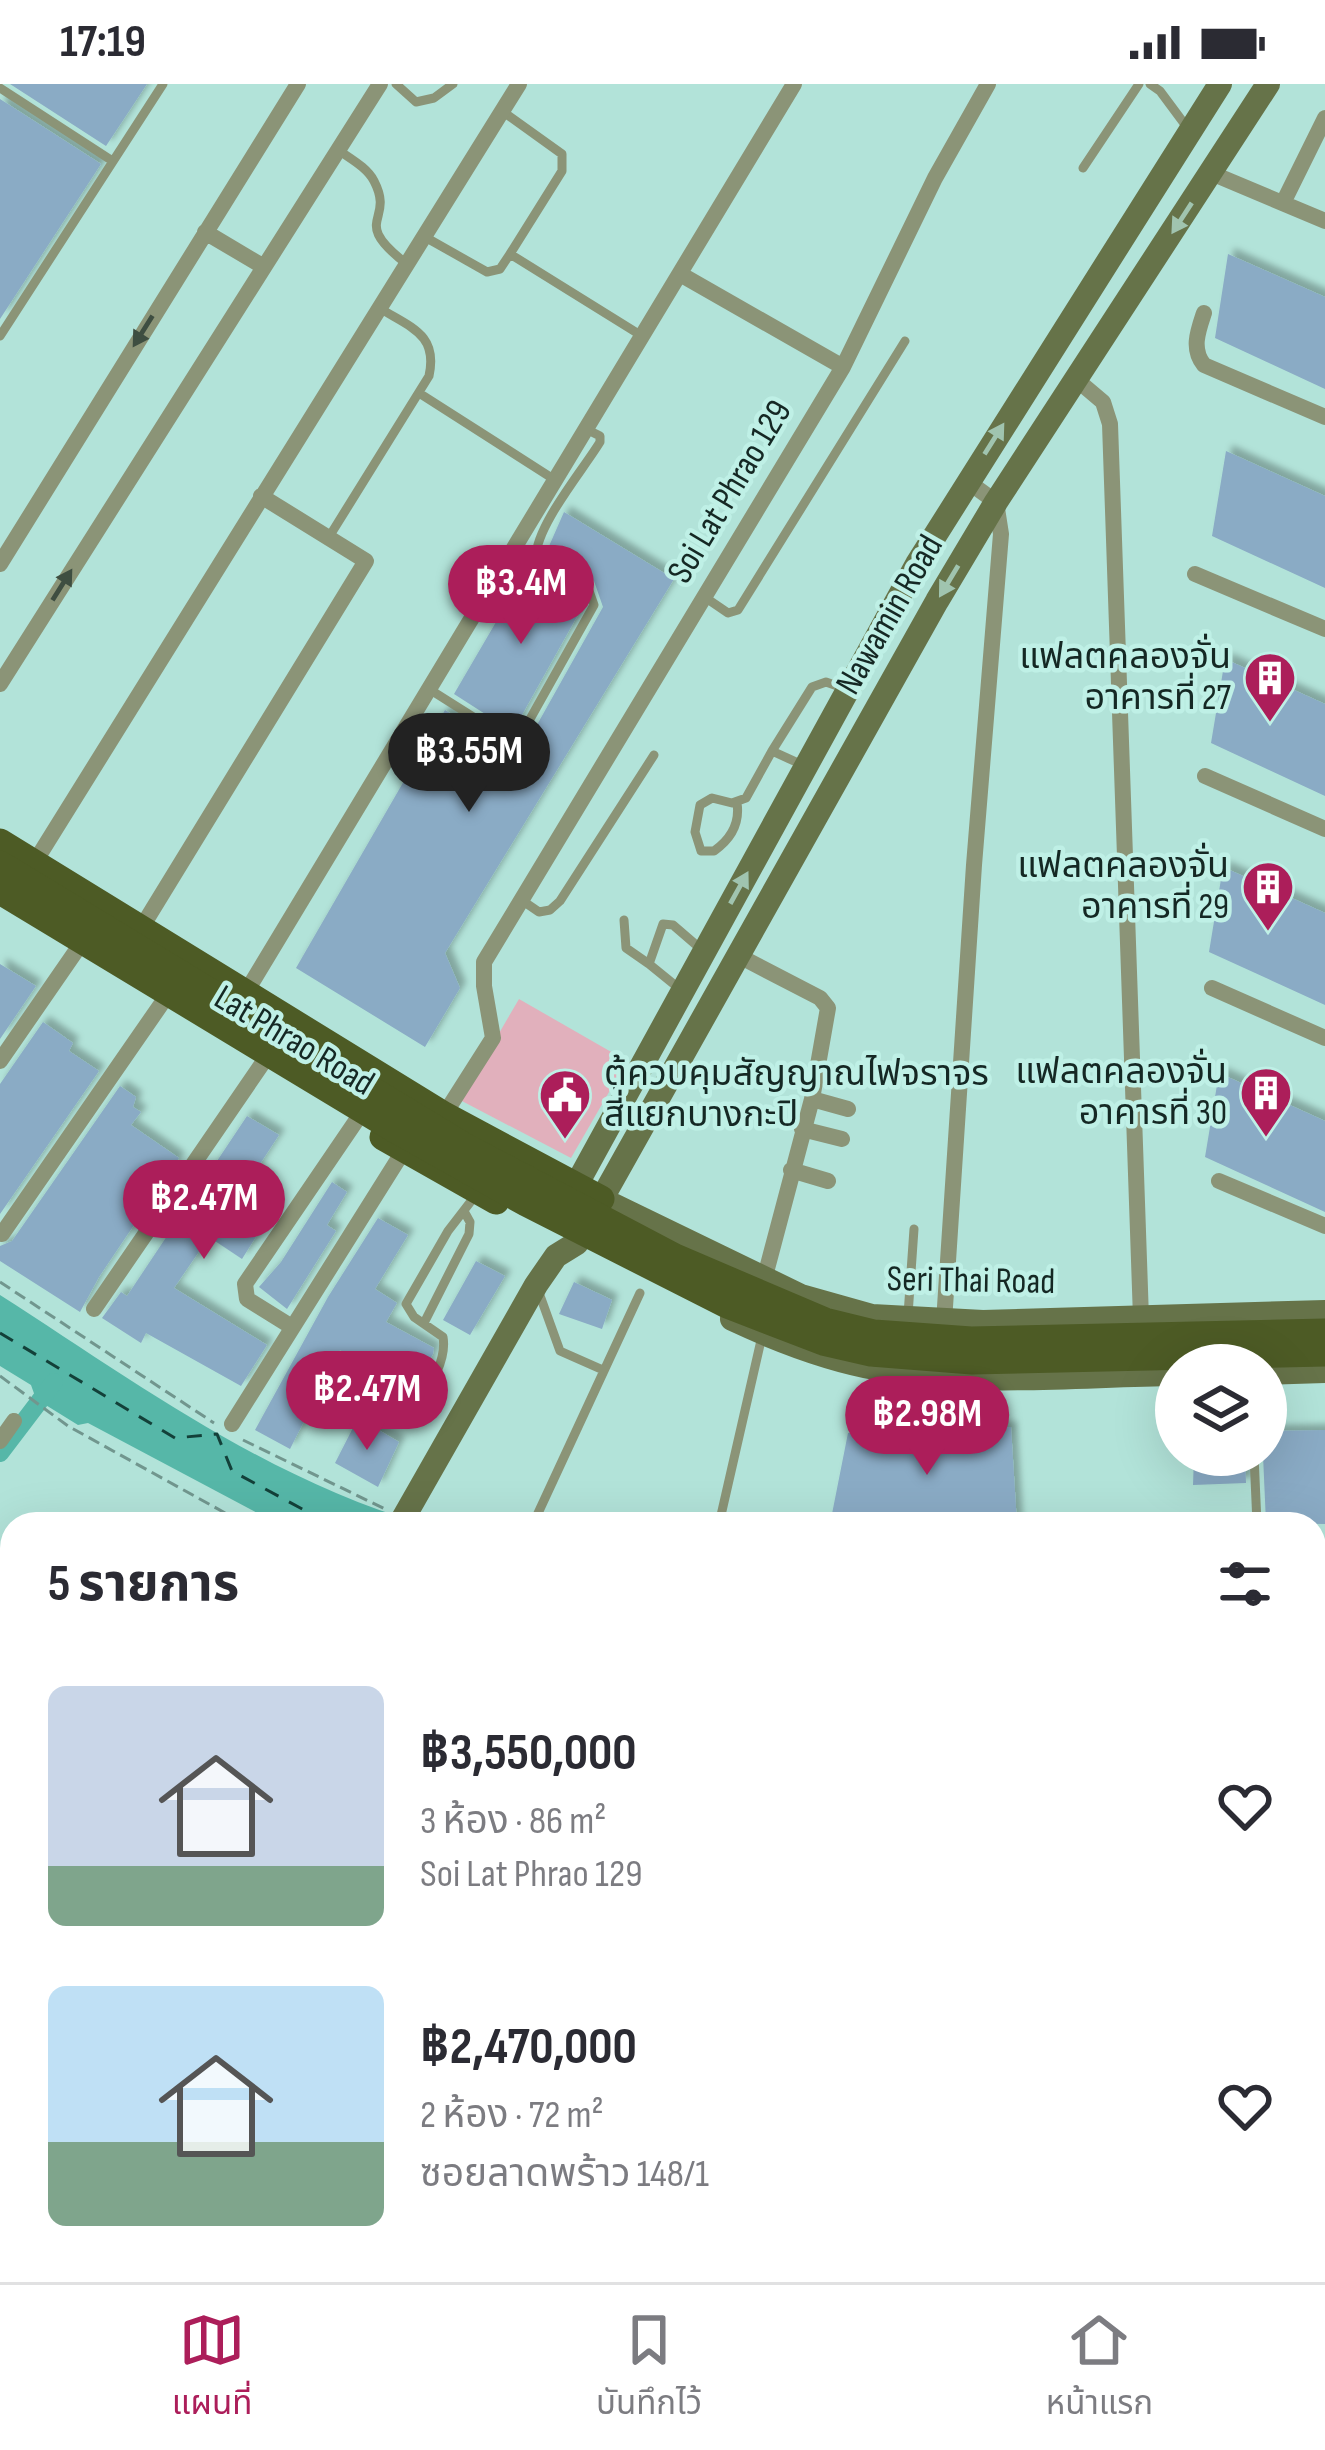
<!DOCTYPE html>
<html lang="th">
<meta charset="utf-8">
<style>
body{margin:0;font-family:"Sofia Sans Condensed","Noto Sans Thai",sans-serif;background:#f2f2f3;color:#2b2b33;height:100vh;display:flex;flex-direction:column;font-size:45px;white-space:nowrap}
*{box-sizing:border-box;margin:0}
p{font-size:39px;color:#7c7c81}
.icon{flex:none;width:66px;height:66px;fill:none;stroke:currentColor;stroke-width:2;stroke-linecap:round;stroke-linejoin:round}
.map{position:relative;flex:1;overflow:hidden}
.sheet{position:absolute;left:0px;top:1428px;width:1326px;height:771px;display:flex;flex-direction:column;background:#fff;border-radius:36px 36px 0 0;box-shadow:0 12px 48px #0002}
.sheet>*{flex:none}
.controls{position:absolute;left:1155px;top:1260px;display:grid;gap:24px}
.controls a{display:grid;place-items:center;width:132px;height:132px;border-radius:50%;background:#fff;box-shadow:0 12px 48px #0002;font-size:60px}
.price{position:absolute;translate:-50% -102px;padding:0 27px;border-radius:42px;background:#ac1e5a;color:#fff;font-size:39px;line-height:78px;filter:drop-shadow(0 3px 6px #0008)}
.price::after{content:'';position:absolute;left:50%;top:72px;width:36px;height:27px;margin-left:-18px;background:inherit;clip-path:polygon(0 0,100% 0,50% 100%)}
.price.on{background:#222;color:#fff}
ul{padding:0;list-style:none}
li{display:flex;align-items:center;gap:36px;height:300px;padding:0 48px}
li span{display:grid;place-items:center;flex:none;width:336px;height:240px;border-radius:18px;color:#555}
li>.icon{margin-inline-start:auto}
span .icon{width:144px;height:144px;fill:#fffc;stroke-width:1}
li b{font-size:51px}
h2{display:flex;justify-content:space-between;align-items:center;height:144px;padding:0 48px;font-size:51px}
.status{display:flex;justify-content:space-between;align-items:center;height:84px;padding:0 60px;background:#fff;direction:ltr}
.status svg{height:33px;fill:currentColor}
.dock{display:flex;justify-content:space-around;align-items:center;height:168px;border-top:3px solid #e1e1e2;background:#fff;font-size:33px;color:#7c7c81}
.dock a{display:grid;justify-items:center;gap:6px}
.dock .on{color:#ac1e5a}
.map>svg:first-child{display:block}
</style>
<div class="status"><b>17:19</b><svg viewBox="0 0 49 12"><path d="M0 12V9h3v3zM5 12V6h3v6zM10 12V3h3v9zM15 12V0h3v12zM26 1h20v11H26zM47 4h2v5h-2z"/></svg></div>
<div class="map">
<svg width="1325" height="2198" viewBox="0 0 1325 2198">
<defs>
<filter id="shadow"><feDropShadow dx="6" dy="-6" stdDeviation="3" flood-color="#0004"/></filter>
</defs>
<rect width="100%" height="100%" fill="#b2e3d9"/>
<path fill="#e1b0bc" d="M519,915L627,977L571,1074L460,1016Z"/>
<path fill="#56b7a8" d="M0,1211C134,1297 268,1396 423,1440H278L88,1339L78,1341L36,1315L31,1301L0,1282Z"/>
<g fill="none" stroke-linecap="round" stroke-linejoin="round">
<path stroke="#56b7a8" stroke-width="18" d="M0,1369L54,1298"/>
<path stroke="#134039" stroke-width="3" stroke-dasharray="15 12" stroke-linecap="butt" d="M0,1249L175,1354L217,1350L232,1387L330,1440
M1314,1557L1325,1556"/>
</g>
<path fill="#8aabc5" filter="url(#shadow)" d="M10,0H147L106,62Z
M0,15L101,80L0,235Z
M1228,170L1325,213V305L1215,254Z
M1226,367L1325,412V504L1212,452Z
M564,428L674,495L445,869L460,904L425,963L296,884L445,626L502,661L520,660L533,648L603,523L594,497L546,469Z
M530,480L581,510L584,520L518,638L507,644L454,610Z
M1225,575L1325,620V712L1211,659Z
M1223,783L1325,829V921L1209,868Z
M0,880L36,902L0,955Z
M43,938L73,959L69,967L99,987L0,1130V1000Z
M1219,989L1325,1037V1128L1205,1073Z
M120,1002L136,1013L133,1023L141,1028L131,1041L179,1074L99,1193L80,1228L0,1177V1162L12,1157Z
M247,1032L279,1051L256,1086L270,1097L257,1112L274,1124L242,1175L209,1153L174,1204L267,1261L241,1302L146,1249L141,1259L102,1234L121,1208L127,1212Z
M332,1098L347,1108L327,1141L336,1147L287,1225L259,1203L281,1178Z
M378,1134L408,1151L375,1205L397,1219L386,1238L434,1264L433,1270L411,1308L340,1266L290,1365L255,1346L328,1213Z
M476,1177L505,1192L470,1251L443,1236Z
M574,1198L612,1216L602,1245L559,1230Z
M358,1334L399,1358L378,1403L335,1379Z
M1011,1343L1017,1440H830L848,1349Z
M1325,1346V1440L1266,1439L1263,1371H1268L1269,1347Z
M1194,1371H1245L1246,1399L1193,1401Z"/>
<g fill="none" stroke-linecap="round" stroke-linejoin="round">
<path stroke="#71968e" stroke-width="3" stroke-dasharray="12 6" stroke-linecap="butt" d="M0,1198L214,1339
M0,1292L68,1342L245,1440
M243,1356L385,1425
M1314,1527H1325
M1314,1609L1325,1608
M428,2190L455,2198"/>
<path stroke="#8b9477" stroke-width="9" d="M396,0L416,18L434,14L453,0
M1150,0L1160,7L1189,46
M0,4L111,76
M502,27L562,70V87L510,170L642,252
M337,65C349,74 367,83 374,97C396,139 348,135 408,181
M1083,84L1139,0
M425,153L487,188L500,185L510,170
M0,252L163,0
M419,309L555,396
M329,453L429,292C438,251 412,244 381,225
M706,514L728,529L738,526L905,257
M429,605L505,653L515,652L525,644L594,521L588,504L536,474C535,443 583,386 600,358V352L586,345
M805,682L772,667L812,603L826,598L843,604
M737,719C740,739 731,755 714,767H701L695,748L700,721L712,714L732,719L746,714L772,667
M520,815L539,828L550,826L560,817L654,671
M624,836L626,864L649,880
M681,906L649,880L663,840L673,841L702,866
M538,1206L560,1267L603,1286
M908,1231L914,1145
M424,1239L469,1150L470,1138L465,1129
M407,1337C422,1312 448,1282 443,1253L414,1233L406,1220L448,1147L475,1112
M1254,1371L1257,1440
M533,1440L640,1209
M719,1440L762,1252
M0,1705L12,1685
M20,2198L28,2187
M70,2198L72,2187
M341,2198L360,2187
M1179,2198L1180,2187"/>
<path stroke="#8b9477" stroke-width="16" d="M1211,89L1325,137
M1283,119L1325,34
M205,148L264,183
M680,190L843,283
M1204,229C1198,247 1191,265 1204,281L1325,333
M1077,296L1103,318L1110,340L1141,1234
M0,480L298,0
M1195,490L1325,545
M0,600L380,0
M1205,692L1325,745
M33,781L519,0
M140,846L366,477L261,412
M741,873L820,914L828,924L812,1015L764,1196
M1212,904L1325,954
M245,910L794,0
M0,977L76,867
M812,1015L848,1025
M444,1031L493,954L484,902V878L843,283L935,94L988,0
M802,1045L842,1055
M791,1086L828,1097
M1219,1097L1325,1142
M2,1150L162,919
M94,1225L262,980
M944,1238L974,781L1001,450L996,418L967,397
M292,1243L247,1215L245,1200L356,1037
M232,1340L404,1066
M0,1357L14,1337
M1314,2038L1325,1945
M0,2162L12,2138
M808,2187L854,2198
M127,2198L131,2187
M156,2198L161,2187
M283,2198L287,2187
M406,2198L409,2187
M994,2198L997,2187
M1295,2198L1297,2187"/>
<path stroke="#667349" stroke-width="24" d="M601,1115L801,1212L872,1232L983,1238L1325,1228
M567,1118L917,480L1220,0
M732,1235C779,1257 828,1276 880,1285C976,1302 1079,1291 1176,1290
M1266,1289L1325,1287
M400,1440L536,1201L556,1172L577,1159L937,517L996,418L1268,0"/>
<path stroke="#4d5b25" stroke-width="27" d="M0,758L444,1031L601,1115
M383,1053L496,1117
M0,1924L12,1931
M0,1961L12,1969
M0,1984L12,1991
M479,2187L516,2198
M549,2187L592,2198
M636,2187L683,2198"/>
<path stroke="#4d5b25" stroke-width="27" d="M0,780L466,1063L675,1173L825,1237L874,1249L971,1256L1325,1248
M0,807L394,1045L526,1119L727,1221L823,1258L871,1269L972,1277L1325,1269"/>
</g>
<defs><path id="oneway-solid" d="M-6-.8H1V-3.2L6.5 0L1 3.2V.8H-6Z" transform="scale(3)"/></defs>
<g fill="#a0c4af">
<use href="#oneway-solid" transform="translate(1182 134) rotate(123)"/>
<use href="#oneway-solid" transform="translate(994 355) rotate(-58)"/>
<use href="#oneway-solid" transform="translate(949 497) rotate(121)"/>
<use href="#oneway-solid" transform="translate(739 804) rotate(-61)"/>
</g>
<g fill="#3e4e41">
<use href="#oneway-solid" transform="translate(143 247) rotate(122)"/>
<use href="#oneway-solid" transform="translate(62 501) rotate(-58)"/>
</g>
<defs>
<g id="building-pin" transform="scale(2.7)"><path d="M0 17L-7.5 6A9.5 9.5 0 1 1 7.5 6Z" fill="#ac1e5a" stroke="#bff0e6"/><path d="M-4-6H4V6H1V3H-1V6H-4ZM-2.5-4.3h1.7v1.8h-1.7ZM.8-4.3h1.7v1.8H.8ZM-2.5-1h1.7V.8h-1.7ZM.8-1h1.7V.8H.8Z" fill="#fff"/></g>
<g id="civic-pin" transform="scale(2.7)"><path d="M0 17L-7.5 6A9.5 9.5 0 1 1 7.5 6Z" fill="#ac1e5a" stroke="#bff0e6"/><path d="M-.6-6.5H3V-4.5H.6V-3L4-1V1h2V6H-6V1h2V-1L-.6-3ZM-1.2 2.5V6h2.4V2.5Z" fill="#fff"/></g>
</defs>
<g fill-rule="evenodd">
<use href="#building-pin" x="1270" y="594"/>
<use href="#building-pin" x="1268" y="803"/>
<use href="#building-pin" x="1266" y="1009"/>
<use href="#civic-pin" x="565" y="1011"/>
</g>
<g text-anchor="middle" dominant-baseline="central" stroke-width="9" stroke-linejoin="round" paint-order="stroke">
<g font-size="36" fill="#152824" stroke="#bff0e6">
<text transform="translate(730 408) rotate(-59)">Soi Lat Phrao 129</text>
<text transform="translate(890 531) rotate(-60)">Nawamin Road</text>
<text transform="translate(294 957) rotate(31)">Lat Phrao Road</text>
<text transform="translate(971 1197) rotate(1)">Seri Thai Road</text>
</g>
<g font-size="36" fill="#152824" stroke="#bff0e6" text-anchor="end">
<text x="1231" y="573">แฟลตคลองจั่น<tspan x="1231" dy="41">อาคารที่ 27</tspan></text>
<text x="1229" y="782">แฟลตคลองจั่น<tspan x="1229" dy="41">อาคารที่ 29</tspan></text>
<text x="1227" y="988">แฟลตคลองจั่น<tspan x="1227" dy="41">อาคารที่ 30</tspan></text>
<text x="604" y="990" text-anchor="start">ตู้ควบคุมสัญญาณไฟจราจร<tspan x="604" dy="41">สี่แยกบางกะปิ</tspan></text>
</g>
</g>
</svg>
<div class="controls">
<a><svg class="icon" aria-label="layers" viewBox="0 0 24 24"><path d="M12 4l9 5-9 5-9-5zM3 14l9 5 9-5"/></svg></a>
</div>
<b class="price" style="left:521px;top:563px">฿3.4M</b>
<b class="price on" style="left:469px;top:731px">฿3.55M</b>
<b class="price" style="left:204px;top:1178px">฿2.47M</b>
<b class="price" style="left:367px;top:1369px">฿2.47M</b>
<b class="price" style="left:927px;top:1394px">฿2.98M</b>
<section class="sheet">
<h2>5 รายการ<svg class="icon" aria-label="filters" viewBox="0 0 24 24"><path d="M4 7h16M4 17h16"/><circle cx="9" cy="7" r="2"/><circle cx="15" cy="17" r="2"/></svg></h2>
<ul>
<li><span style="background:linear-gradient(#c9d6e8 75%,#7fa58c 0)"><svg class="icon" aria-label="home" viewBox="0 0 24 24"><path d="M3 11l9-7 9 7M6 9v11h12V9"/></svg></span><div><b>฿3,550,000</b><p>3 ห้อง · 86 m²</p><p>Soi Lat Phrao 129</p></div><svg class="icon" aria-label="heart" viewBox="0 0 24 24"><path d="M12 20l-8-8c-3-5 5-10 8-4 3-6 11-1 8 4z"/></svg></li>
<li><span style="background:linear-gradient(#bfe0f5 65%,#7fa58c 0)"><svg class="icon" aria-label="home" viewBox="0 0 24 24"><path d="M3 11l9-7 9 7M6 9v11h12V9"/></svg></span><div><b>฿2,470,000</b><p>2 ห้อง · 72 m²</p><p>ซอยลาดพร้าว 148/1</p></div><svg class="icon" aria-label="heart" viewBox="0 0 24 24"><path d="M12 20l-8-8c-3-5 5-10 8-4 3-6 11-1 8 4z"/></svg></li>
</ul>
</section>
</div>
<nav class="dock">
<a class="on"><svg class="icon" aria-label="map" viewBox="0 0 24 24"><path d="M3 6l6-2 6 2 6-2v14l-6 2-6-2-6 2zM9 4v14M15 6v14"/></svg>แผนที่</a>
<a><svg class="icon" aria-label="saved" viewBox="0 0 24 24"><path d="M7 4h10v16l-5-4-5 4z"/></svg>บันทึกไว้</a>
<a><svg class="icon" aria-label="home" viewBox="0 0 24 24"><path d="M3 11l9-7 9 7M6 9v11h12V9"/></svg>หน้าแรก</a>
</nav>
